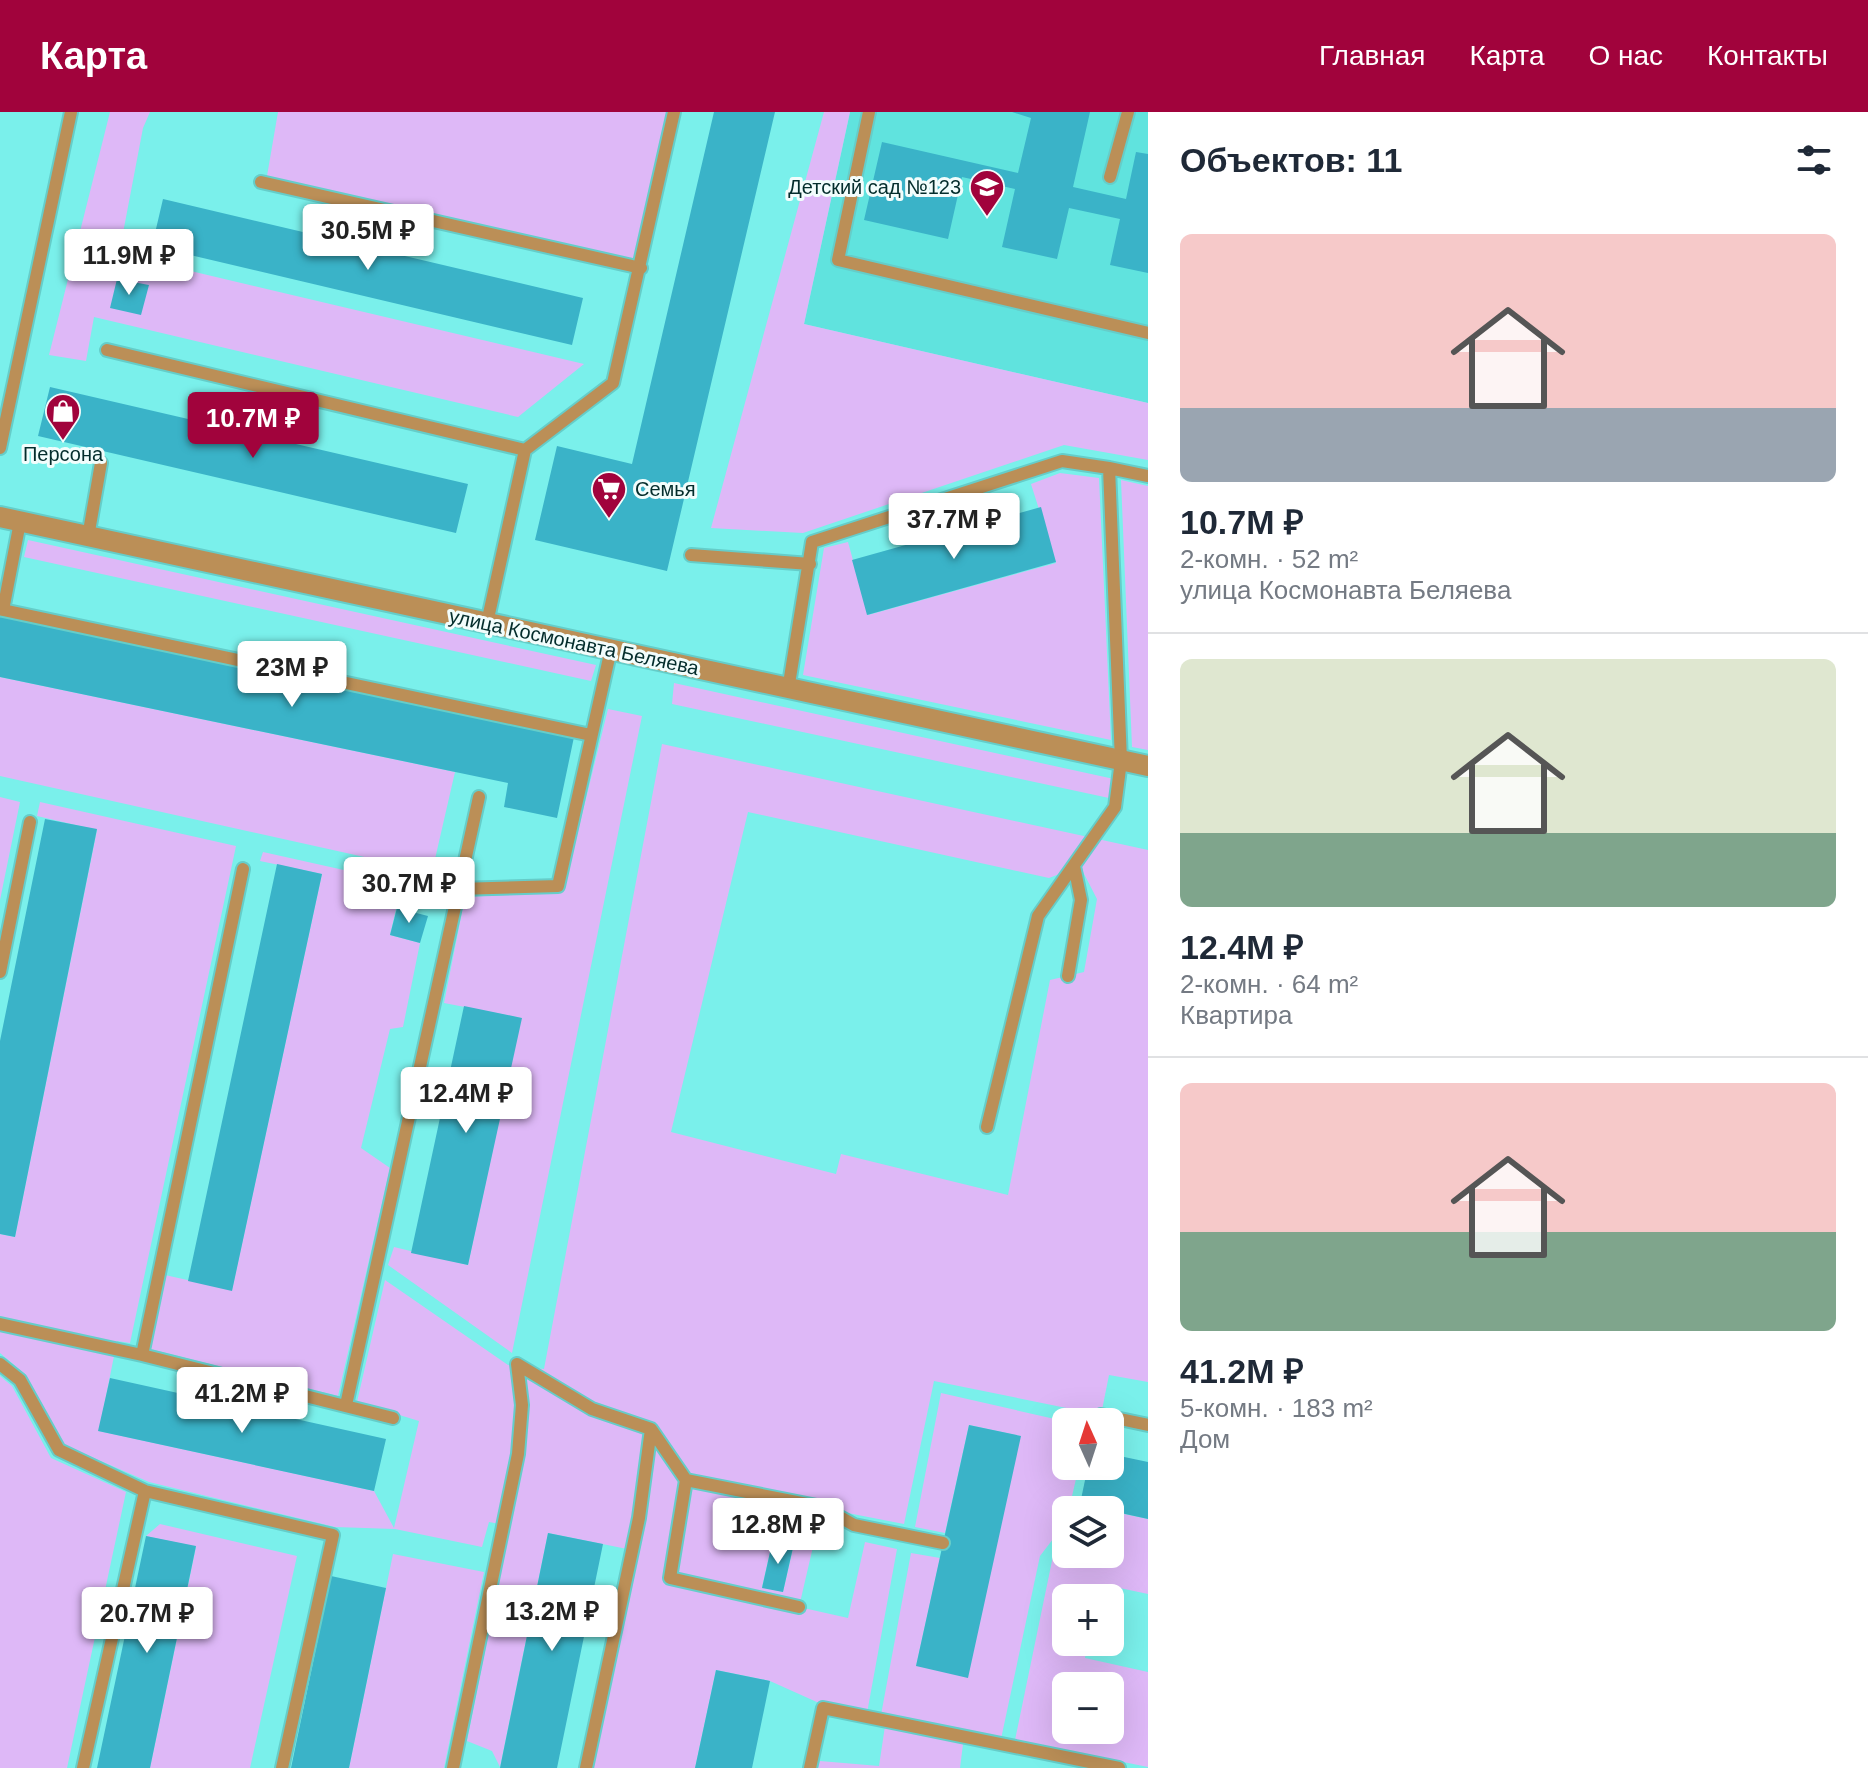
<!DOCTYPE html>
<html lang="ru">
<meta charset="utf-8">
<style>
body{margin:0;font-family:Arial,sans-serif;background:#f2f2f3;color:#1f2937;height:100vh;display:flex;flex-direction:column;font-size:30px;white-space:nowrap}
*{box-sizing:border-box;margin:0}
p{font-size:26px;color:#747a83}
.icon{flex:none;width:44px;height:44px;fill:none;stroke:currentColor;stroke-width:2;stroke-linecap:round;stroke-linejoin:round}
.map{position:relative;flex:1;overflow:hidden}
.sheet{display:flex;flex-direction:column;background:#fff;width:720px}
.sheet>*{flex:none}
.needle{width:52px;rotate:357deg}
.controls{position:absolute;left:1052px;top:1296px;display:grid;gap:16px}
.controls a{display:grid;place-items:center;width:72px;height:72px;border-radius:12px;background:#fff;box-shadow:0 8px 32px #0002;font-size:40px}
.price{position:absolute;translate:-50% -68px;padding:0 18px;border-radius:8px;background:#fff;color:#222;font-size:26px;line-height:52px;filter:drop-shadow(0 2px 4px #0008)}
.price::after{content:'';position:absolute;left:50%;top:48px;width:24px;height:18px;margin-left:-12px;background:inherit;clip-path:polygon(0 0,100% 0,50% 100%)}
.price.selected{background:#a1033c;color:#fff}
ul{padding:0;list-style:none}
li{display:grid;align-content:center;gap:16px;height:424px;padding:0 32px}
li+li{border-top:2px solid #e0e1e3}
li span{display:grid;place-items:center;height:248px;border-radius:12px;color:#555}
li>.icon{margin-inline-start:auto}
span .icon{width:144px;height:144px;fill:#fffc;stroke-width:1}
li b{font-size:34px}
h2{display:flex;justify-content:space-between;align-items:center;height:96px;padding:0 32px;font-size:34px}
header{display:flex;align-items:center;gap:48px;box-sizing:border-box;height:112px;padding:0 40px;background:#a1033c;color:#fff}
header strong{font-size:38px}
nav{display:flex;gap:44px;margin-inline-start:auto;font-size:28px}
main{display:flex;flex:1;min-height:0}
.map>svg:first-child{display:block}
</style>
<header>
<strong>Карта</strong>
<nav><a>Главная</a><a>Карта</a><a>О нас</a><a>Контакты</a></nav>
</header>
<main>
<div class="map">
<svg width="1148" height="1656" viewBox="0 0 1148 1656">
<rect width="100%" height="100%" fill="#7af0eb"/>
<path fill="#60e3de" d="M850,0H1148V291L804,212Z"/>
<path fill="#deb8f7" fill-rule="evenodd" d="M110,0H150L143,16L119,142L584,252L518,305L94,205L86,249L49,243Z
M278,0H668L636,150L267,64Z
M824,0H850L804,212L1148,291V348L1064,333L803,421L711,416Z
M1060,361L1099,366L1111,628L803,563L824,436L848,430L868,503L1056,451L1031,372Z
M1121,368L1148,374V638L1132,635Z
M28,428L596,553L591,569L24,445Z
M0,565L455,660L432,760L0,664Z
M674,571L1114,667L1109,686L672,592Z
M608,597L642,604L512,1241L388,1153L394,1135L468,1153L521,906L444,891L465,785L563,780Z
M662,632L1148,738V1270L1109,1263L1101,1303L934,1269L904,1412L822,1396L799,1495L848,1506L865,1430L897,1437L867,1601L819,1591L770,1569L716,1558L695,1656H591L637,1439L548,1421L500,1655L492,1639L467,1629L510,1414L489,1410L482,1435L395,1417L335,1415L149,1370L64,1333L25,1262L0,1241V1122L15,1125L97,718L37,704L40,690L236,734L130,1231L117,1229L99,1319L374,1379L394,1416L419,1309L357,1290L385,1168L508,1253L544,1257ZM748,700L1049,766L1080,754L1097,787L1084,860L1050,868L1008,1083L841,1042L836,1062L671,1020ZM773,1427L794,1432L783,1480L762,1475Z
M0,685L20,690L0,788Z
M263,740L402,771L390,823L420,831L403,915L390,917L361,1036L390,1056L338,1284L150,1237L165,1163L232,1178L322,762L260,749Z
M0,1264L12,1274L51,1346L126,1380L67,1656H0Z
M941,1281L1068,1310L1066,1354H1079L1066,1410L1040,1444L1001,1627L881,1603L911,1441L940,1446L916,1554L1020,1324L969,1313L945,1421L915,1415Z
M1110,1399L1148,1407V1482L1101,1472L1098,1486H1066V1530H1088L1085,1546L1148,1560V1655L1015,1628L1053,1444L1066,1429V1442H1110ZM1066,1574H1110V1618H1066Z
M160,1412L297,1444L250,1656H150L196,1435L146,1424Z
M393,1442L484,1460L444,1656H349Z
M885,1614L963,1632L960,1656H818L820,1649L879,1654Z"/>
<path fill="#3ab3c8" d="M714,0H775L667,459L535,428L557,334L632,352Z
M1012,0H1090L1073,75L1126,87L1136,40L1148,42V161L1110,153L1120,107L1069,96L1057,147L1002,135L1015,77L962,65L948,127L864,108L882,30L1018,61L1031,6Z
M163,87L583,186L572,233L152,134Z
M117,167L149,173L141,203L110,196Z
M50,275L468,372L456,421L38,324Z
M1041,395L1056,450L867,503L852,448Z
M0,504L574,625L557,706L504,695L508,671L0,565Z
M45,707L97,717L15,1125L0,1122V929Z
M277,752L322,762L232,1179L188,1169Z
M397,796L428,804L420,831L390,823Z
M464,894L522,906L468,1153L411,1141Z
M110,1266L386,1327L374,1379L98,1319Z
M969,1313L1021,1324L968,1566L916,1554Z
M1110,1342L1148,1350V1407L1080,1392L1088,1354H1110Z
M548,1421L603,1432L557,1656H500Z
M146,1424L196,1434L150,1656H97Z
M773,1427L794,1431L783,1480L762,1476Z
M331,1464L386,1476L349,1656H291Z
M716,1558L770,1569L752,1656H695Z"/>
<g fill="none" stroke-linecap="round" stroke-linejoin="round">
<g stroke="#65cdc9" stroke-width="16">
<path id="service" d="M869,0L838,148L1148,221
M1110,65L1128,0
M261,70L641,156
M107,238L525,338
M0,336L71,0
M20,410L3,498L591,623
M88,425L101,351
M691,443L810,452
M487,511L525,338L613,271L674,0
M788,578L812,430L1062,349L1109,356
M406,763L457,777L558,774L611,537
M0,860L30,710
M1068,864L1081,788L1074,754
M987,1015L1038,804L1115,695L1121,649L1109,356L1148,364
M0,1212L142,1243L393,1306
M142,1243L243,757
M0,1252L20,1268L59,1338L145,1379L333,1423L282,1656
M346,1293L479,685
M1101,1303L1148,1313
M686,1368L822,1395L854,1413L943,1431
M83,1656L145,1379
M453,1656L518,1342L522,1293L517,1252L592,1297L651,1317L686,1368L670,1466L799,1495
M586,1656L639,1406L651,1317
M810,1656L823,1596L1119,1656"/>
</g>
<g stroke="#65cdc9" stroke-width="24">
<path id="minor" d="M0,405L1148,654"/>
</g>
<use href="#service" stroke="#bb8f57" stroke-width="12"/>
<use href="#minor" stroke="#bb8f57" stroke-width="20"/>
</g>
<defs>
<g id="school-pin" transform="scale(1.8)"><path d="M0 17L-7.5 6A9.5 9.5 0 1 1 7.5 6Z" fill="#a1033c" stroke="#f2fdfc"/><path d="M0-5L7-2L0 1L-7-2ZM-4 1L0 2.5L4 1V4Q0 6-4 4Z" fill="#fff"/></g>
<g id="shop-pin" transform="scale(1.8)"><path d="M0 17L-7.5 6A9.5 9.5 0 1 1 7.5 6Z" fill="#a1033c" stroke="#f2fdfc"/><path d="M-5-2.5h2.3a2.7 3.5 0 0 1 5.4 0H5L5.5 6h-11ZM-1.5-2.5h3a1.5 2.3 0 0 0-3 0Z" fill="#fff"/></g>
<g id="supermarket-pin" transform="scale(1.8)"><path d="M0 17L-7.5 6A9.5 9.5 0 1 1 7.5 6Z" fill="#a1033c" stroke="#f2fdfc"/><path d="M-6-5.5h2.5l.6 2H6L4.5 2H-2.5L-4.4-4H-6ZM-1.5 3.2a1.3 1.3 0 1 0 .1 0ZM3 3.2a1.3 1.3 0 1 0 .1 0Z" fill="#fff"/></g>
</defs>
<g fill-rule="evenodd">
<use href="#school-pin" x="987" y="75"/>
<use href="#shop-pin" x="63" y="299"/>
<use href="#supermarket-pin" x="609" y="377"/>
</g>
<g text-anchor="middle" dominant-baseline="central" stroke-width="6" stroke-linejoin="round" paint-order="stroke">
<g font-size="20" fill="#042d2c" stroke="#f2fdfc" text-anchor="end">
<text x="961" y="75">Детский сад №123</text>
<text x="63" y="342" text-anchor="middle">Персона</text>
<text x="635" y="377" text-anchor="start">Семья</text>
</g>
<g font-size="20" fill="#042d2c" stroke="#f2fdfc">
<text transform="translate(574 530) rotate(12)">улица Космонавта Беляева</text>
</g>
</g>
</svg>
<div class="controls">
<a><svg class="needle" viewBox="-14 -14 28 28"><path d="M0-13l5 13h-10z" fill="#e53935"/><path d="M0 13l5-13h-10z" fill="#747a83"/></svg></a>
<a><svg class="icon" aria-label="layers" viewBox="0 0 24 24"><path d="M12 4l9 5-9 5-9-5zM3 14l9 5 9-5"/></svg></a>
<a>+</a>
<a>−</a>
</div>
<b class="price" style="left:368px;top:160px">30.5M ₽</b>
<b class="price" style="left:129px;top:185px">11.9M ₽</b>
<b class="price selected" style="left:253px;top:348px">10.7M ₽</b>
<b class="price" style="left:954px;top:449px">37.7M ₽</b>
<b class="price" style="left:292px;top:597px">23M ₽</b>
<b class="price" style="left:409px;top:813px">30.7M ₽</b>
<b class="price" style="left:466px;top:1023px">12.4M ₽</b>
<b class="price" style="left:242px;top:1323px">41.2M ₽</b>
<b class="price" style="left:778px;top:1454px">12.8M ₽</b>
<b class="price" style="left:552px;top:1541px">13.2M ₽</b>
<b class="price" style="left:147px;top:1543px">20.7M ₽</b>
</div>
<section class="sheet">
<h2>Объектов: 11<svg class="icon" aria-label="filters" viewBox="0 0 24 24"><path d="M4 7h16M4 17h16"/><circle cx="9" cy="7" r="2"/><circle cx="15" cy="17" r="2"/></svg></h2>
<ul>
<li><span style="background:linear-gradient(#f6c9c9 70%,#9aa5b1 0)"><svg class="icon" aria-label="home" viewBox="0 0 24 24"><path d="M3 11l9-7 9 7M6 9v11h12V9"/></svg></span><div><b>10.7M ₽</b><p>2-комн. · 52 m²</p><p>улица Космонавта Беляева</p></div></li>
<li><span style="background:linear-gradient(#dfe7d0 70%,#7fa58c 0)"><svg class="icon" aria-label="home" viewBox="0 0 24 24"><path d="M3 11l9-7 9 7M6 9v11h12V9"/></svg></span><div><b>12.4M ₽</b><p>2-комн. · 64 m²</p><p>Квартира</p></div></li>
<li><span style="background:linear-gradient(#f6c9c9 60%,#7fa58c 0)"><svg class="icon" aria-label="home" viewBox="0 0 24 24"><path d="M3 11l9-7 9 7M6 9v11h12V9"/></svg></span><div><b>41.2M ₽</b><p>5-комн. · 183 m²</p><p>Дом</p></div></li>
</ul>
</section>
</main>
